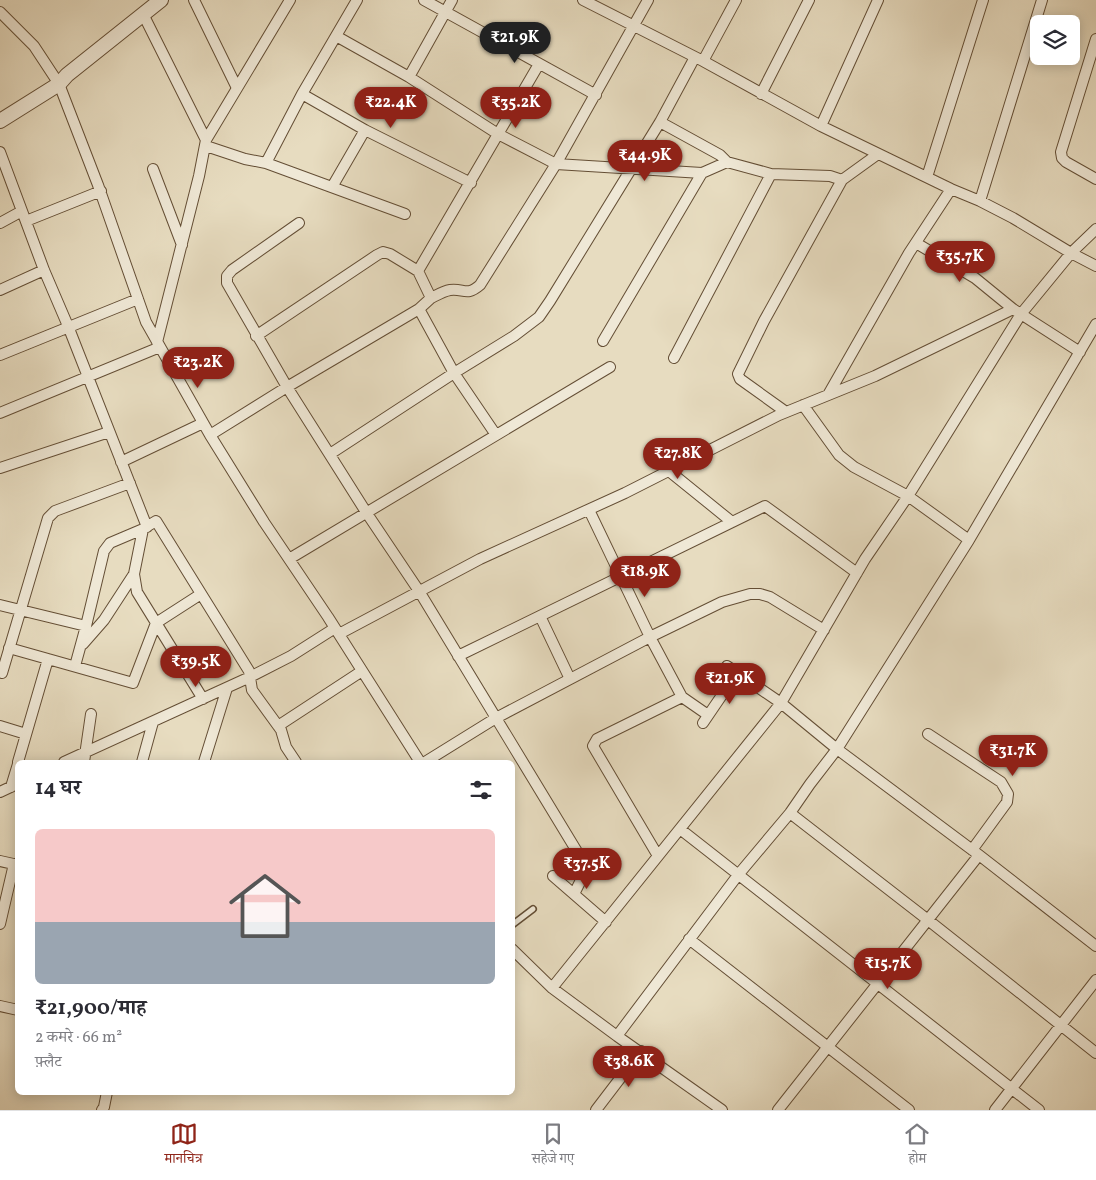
<!DOCTYPE html>
<html lang="hi">
<meta charset="utf-8">
<style>
body{margin:0;font-family:Vollkorn,"Noto Serif Devanagari",serif;background:#f2f2f3;color:#2b2b33;height:100vh;display:flex;flex-direction:column;font-size:19px;white-space:nowrap}
*{box-sizing:border-box;margin:0}
p{font-size:16px;color:#7c7c81}
.icon{flex:none;width:28px;height:28px;fill:none;stroke:currentColor;stroke-width:2;stroke-linecap:round;stroke-linejoin:round}
.map{position:relative;flex:1;overflow:hidden}
.panel{position:absolute;left:15px;top:760px;width:500px;height:335px;display:flex;flex-direction:column;background:#fff;border-radius:8px;box-shadow:0 2px 12px #0003}
.panel>*{flex:none}
.controls{position:absolute;left:1030px;top:15px;display:grid;gap:10px}
.controls a{display:grid;place-items:center;width:50px;height:50px;border-radius:8px;background:#fff;box-shadow:0 2px 12px #0003;font-size:25px}
.price{position:absolute;translate:-50% -42px;padding:0 11px;border-radius:18px;background:#8f2418;color:#fff;font-size:16px;line-height:32px;filter:drop-shadow(0 1px 2px #0008)}
.price::after{content:'';position:absolute;left:50%;top:30px;width:15px;height:11px;margin-left:-8px;background:inherit;clip-path:polygon(0 0,100% 0,50% 100%)}
.price.current{background:#222;color:#fff}
ul{padding:0;list-style:none}
li{display:grid;align-content:center;gap:10px;height:265px;padding:0 20px}
li+li{border-top:1px solid #e1e1e2}
li span{display:grid;place-items:center;height:155px;border-radius:8px;color:#555}
li>.icon{margin-inline-start:auto}
span .icon{width:90px;height:90px;fill:#fffc;stroke-width:1}
li b{font-size:21px}
h2{display:flex;justify-content:space-between;align-items:center;height:60px;padding:0 20px;font-size:21px}
.tab-bar{display:flex;justify-content:space-around;align-items:center;height:70px;border-top:1px solid #e1e1e2;background:#fff;font-size:14px;color:#7c7c81}
.tab-bar a{display:grid;justify-items:center;gap:2px}
.tab-bar .current{color:#8f2418}
.map>svg:first-child{display:block}
</style>
<div class="map">
<svg width="1096" height="1110" viewBox="0 0 1096 1110">
<rect width="100%" height="100%" fill="#e7dcc0"/>
<filter id="stains"><feTurbulence type="fractalNoise" baseFrequency=".004" numOctaves="4"/><feColorMatrix values="0 0 0 0 .2 0 0 0 0 .09 0 0 0 0 .02 0 0 0 .5 -.17"/></filter>
<radialGradient id="worn" r=".72"><stop offset=".6" stop-color="#630" stop-opacity="0"/><stop offset="1" stop-color="#630" stop-opacity=".3"/></radialGradient>
<g fill="none" stroke-linecap="round" stroke-linejoin="round">
<g stroke="#644e35" stroke-width="8">
<path id="service" d="M512,925L533,909"/>
</g>
<g stroke="#644e35" stroke-width="12">
<path id="minor" d="M194,0L237,88
M424,0L596,95
M583,0L703,61L821,126L951,189L980,201L1013,218L1071,253L1096,266
M0,12L34,46L59,84L98,185L146,322L210,435L264,522L328,617L420,762
M143,14L206,140
M336,36L409,77L498,134L556,164L702,173L727,162
M1096,39L1061,152L1062,158L1066,162L1096,179
M703,61L736,0
M409,77L452,0
M302,94L365,130L471,183
M761,94L809,0
M660,122L720,155L727,162L771,174L830,176L842,180
M821,126L878,0
M206,146L245,159L266,163L302,94L357,0
M0,152L44,270L68,326L147,527
M266,163L405,214
M153,169L182,245
M927,177L983,0
M332,187L365,130
M980,201L1042,0
M26,221L101,191
M0,223L22,211
M299,223L232,270L227,276V283L287,387L366,512L419,591L587,868L574,894
M916,243L975,278L1013,309
M418,271L539,64
M0,290L44,270
M419,309L454,373L496,435
M256,336L377,255L383,252L390,254L418,271L431,298C437,295 444,291 450,290C464,288 466,297 480,285L556,164L648,0
M603,341L702,173
M157,342L199,176L206,140L290,0
M0,355L138,299
M674,358L771,174
M828,395L909,253L951,189
M803,405L839,455L854,467L908,496L969,540
M786,412L740,379L738,374L764,321L842,180L878,154
M0,413L160,347
M210,435L287,387L419,309L431,298
M330,454L454,373L514,336L539,317L550,301L660,122L695,57
M121,462L203,423
M0,468L109,432
M669,471L732,522
M589,510L650,637L682,697L708,715
M289,559L610,367
M0,605L86,626
M540,616L570,679
M339,634L480,559L625,493L779,415L875,376L1013,309L1080,352
M83,644L104,620L134,574
M9,648L133,683L156,623L201,594
M458,656L765,506L857,573
M75,666L86,626L104,551L110,543L143,529
M727,666L781,703L837,749L979,855L1096,946
M2,673L48,518L55,511L130,483
M203,699L137,592L134,574L143,529L156,521L249,671L252,690L281,730L286,747L296,762
M703,723L737,673
M0,726L26,734
M278,726L362,671
M928,734L1001,782L1008,794L1007,802L972,850
M18,762L48,659
M64,762L250,677L291,656L335,628
M84,762L91,714
M142,762L153,722
M204,762L227,688
M425,762L496,718L650,637L722,602L750,594H760L770,597L824,630
M11,787L18,764
M0,792L17,784
M790,813L928,920L1096,1053
M680,829L1039,1110
M658,856L593,746L597,739L682,697
M0,861L18,865
M553,876L606,922
M0,924L14,864
M689,939L909,1110
M512,949L552,988L617,1036L722,1110
M552,988L781,703L865,559L908,496L1021,314L1071,253L1096,229
M0,1006L18,1010
M617,1036L738,875L790,813L810,784L837,749L969,540L1096,324
M102,1110L104,1107L107,1092
M596,1110L641,1051
M778,1110L979,855
M995,1110L1096,980"/>
</g>
<g stroke="#644e35" stroke-width="16">
<path id="tertiary" d="M0,121L59,84L67,75L161,0"/>
</g>
<use href="#service" stroke="#efe8d6" stroke-width="5"/>
<use href="#minor" stroke="#efe8d6" stroke-width="10"/>
<use href="#tertiary" stroke="#efe8d6" stroke-width="14"/>
</g>
<rect width="100%" height="100%" filter="url(#stains)"/>
<rect width="100%" height="100%" fill="url(#worn)"/>
</svg>
<div class="controls">
<a><svg class="icon" aria-label="layers" viewBox="0 0 24 24"><path d="M12 4l9 5-9 5-9-5zM3 14l9 5 9-5"/></svg></a>
</div>
<b class="price current" style="left:515px;top:64px">₹21.9K</b>
<b class="price" style="left:391px;top:129px">₹22.4K</b>
<b class="price" style="left:516px;top:129px">₹35.2K</b>
<b class="price" style="left:645px;top:182px">₹44.9K</b>
<b class="price" style="left:960px;top:283px">₹35.7K</b>
<b class="price" style="left:198px;top:389px">₹23.2K</b>
<b class="price" style="left:678px;top:480px">₹27.8K</b>
<b class="price" style="left:645px;top:598px">₹18.9K</b>
<b class="price" style="left:196px;top:688px">₹39.5K</b>
<b class="price" style="left:730px;top:705px">₹21.9K</b>
<b class="price" style="left:1013px;top:777px">₹31.7K</b>
<b class="price" style="left:587px;top:890px">₹37.5K</b>
<b class="price" style="left:888px;top:990px">₹15.7K</b>
<b class="price" style="left:629px;top:1088px">₹38.6K</b>
<section class="panel">
<h2>14 घर<svg class="icon" aria-label="filters" viewBox="0 0 24 24"><path d="M4 7h16M4 17h16"/><circle cx="9" cy="7" r="2"/><circle cx="15" cy="17" r="2"/></svg></h2>
<ul>
<li><span style="background:linear-gradient(#f6c9c9 60%,#9aa5b1 0)"><svg class="icon" aria-label="home" viewBox="0 0 24 24"><path d="M3 11l9-7 9 7M6 9v11h12V9"/></svg></span><div><b>₹21,900/माह</b><p>2 कमरे · 66 m²</p><p>फ़्लैट</p></div></li>
</ul>
</section>
</div>
<nav class="tab-bar">
<a class="current"><svg class="icon" aria-label="map" viewBox="0 0 24 24"><path d="M3 6l6-2 6 2 6-2v14l-6 2-6-2-6 2zM9 4v14M15 6v14"/></svg>मानचित्र</a>
<a><svg class="icon" aria-label="saved" viewBox="0 0 24 24"><path d="M7 4h10v16l-5-4-5 4z"/></svg>सहेजे गए</a>
<a><svg class="icon" aria-label="home" viewBox="0 0 24 24"><path d="M3 11l9-7 9 7M6 9v11h12V9"/></svg>होम</a>
</nav>
